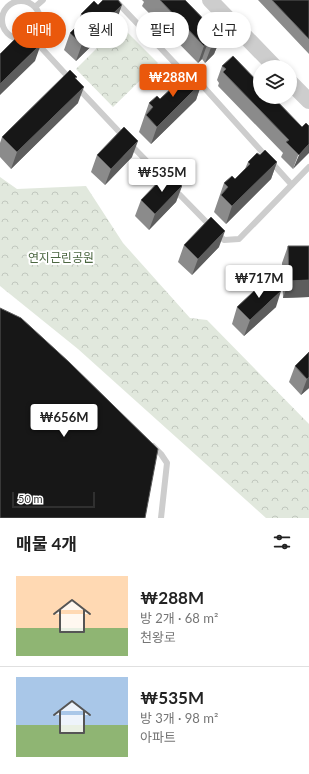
<!DOCTYPE html>
<html lang="ko">
<meta charset="utf-8">
<style>
body{margin:0;font-family:Lato,"Noto Sans KR",sans-serif;background:#f2f2f2;color:#222;height:100vh;display:flex;flex-direction:column;font-size:15px;white-space:nowrap}
*{box-sizing:border-box;margin:0}
p{font-size:13px;color:#767676}
.icon{flex:none;width:22px;height:22px;fill:none;stroke:currentColor;stroke-width:2;stroke-linecap:round;stroke-linejoin:round}
.map{position:relative;height:518px;overflow:hidden}
.sheet{display:flex;flex-direction:column;background:#fff;flex:1}
.sheet>*{flex:none}
.hud{position:absolute;left:12px;top:12px;width:285px;height:36px;display:flex;gap:8px}
.buttons{position:absolute;left:253px;top:60px;display:grid;gap:8px}
.buttons a{display:grid;place-items:center;width:44px;height:44px;border-radius:50%;background:#fff;box-shadow:0 2px 6px #0003;font-size:20px}
.scale{position:absolute;left:12px;bottom:10px;width:83px;box-sizing:border-box;padding-left:4px;border:2px solid #303030;border-top:0;font-size:11px;line-height:14px;white-space:nowrap;color:#303030;-webkit-text-stroke:3px #fff;paint-order:stroke}
.price{position:absolute;translate:-50% -34px;padding:0 9px;border-radius:4px;background:#fff;color:#222;font-size:13px;line-height:26px;filter:drop-shadow(0 1px 2px #0008)}
.price::after{content:'';position:absolute;left:50%;top:24px;width:12px;height:9px;margin-left:-6px;background:inherit;clip-path:polygon(0 0,100% 0,50% 100%)}
.price.active{background:#ea580c;color:#fff}
ul{padding:0;list-style:none}
li{display:flex;align-items:center;gap:12px;height:100px;padding:0 16px}
li+li{border-top:1px solid #e0e0e0}
li span{display:grid;place-items:center;flex:none;width:112px;height:80px;border-radius:0px;color:#555}
li>.icon{margin-inline-start:auto}
span .icon{width:48px;height:48px;fill:#fffc;stroke-width:1}
li b{font-size:17px}
h2{display:flex;justify-content:space-between;align-items:center;height:48px;padding:0 16px;font-size:17px}
.tag{padding:0 14px;border-radius:18px;background:#fff;box-shadow:0 2px 6px #0003;font-size:14px;line-height:36px}
.tag.active{background:#ea580c;color:#fff}
.map>svg:first-child{display:block}
</style>
<div class="map">
<svg width="309" height="518" viewBox="0 0 309 518">
<defs>
<pattern id="forest-crowns" width="20" height="18" patternUnits="userSpaceOnUse"><rect width="20" height="18" fill="#e1e8dd"/><path d="M2 6a3 3 0 1 1 6 0M12 15a3 3 0 1 1 6 0" fill="none" stroke="#c1c7be"/></pattern>
</defs>
<rect width="100%" height="100%" fill="#fff"/>
<path fill="url(#forest-crowns)" d="M120,25L158,63L113,107L76,69Z
M0,177L17,189L86,186L123,243L190,318L207,320L309,424V518H266L78,349L0,286Z"/>
<g fill="none" stroke-linecap="round" stroke-linejoin="round">
<path stroke="#cdcdcd" stroke-width="6" d="M115,0L186,75L201,84L291,184
M2 20a19 19 0 1 1 38 0a19 19 0 1 1-38 0Z
M35,7L43,0
M35,41L71,80
M77,87L124,137
M130,144L224,240L239,239L309,167
M153,446L161,454L167,463L161,518"/>
<path stroke="#cdcdcd" stroke-width="16" d="M210,0L275,67
M290,82L309,101"/>
</g>
<path fill="#8b8b8b" d="M142,0H185L221,37L214,54L205,63L202,59L198,63L142,6L144,2Z
M258,0H309V54Z
M98,5L116,22L76,61L64,50L70,33L76,27L81,14Z
M222,66L302,127L309,126L293,169L281,157L283,153L218,86L219,83L217,80Z
M185,75L202,82L196,100L151,144L139,132L149,103L160,99L171,89L173,82Z
M77,77L76,79L78,103L11,169L0,157V143L2,137Z
M97,155L132,157L105,185L91,172Z
M260,155L277,162L271,179L226,224L214,212L224,183L235,179L245,169L248,162Z
M182,186L176,202L149,230L135,216L141,200Z
M184,245L219,247L192,275L178,262Z
M288,246L309,297L283,298L282,263Z
M237,307H276L244,336L232,324Z
M309,352V388L301,395L289,382L295,366Z"/>
<path fill="#5d5d5d" d="M122,5L116,22L76,61L82,44Z
M221,37L214,54L205,63L212,45Z
M208,42L202,59L198,63L204,46Z
M41,44L35,61L0,95V84Z
M202,82L196,100L151,144L157,127Z
M84,87L78,103L11,169L17,152Z
M138,141L132,157L105,185L111,169Z
M309,144V153L293,169L299,155Z
M277,162L271,179L226,224L232,206Z
M182,186L176,202L149,230L155,214Z
M225,231L219,247L192,275L198,259Z
M309,280V297L283,298L289,281Z
M281,291L276,307L244,336L250,320Z
M309,377V388L301,395L307,379Z"/>
<path fill="#171717" stroke="#5d5d5d" d="M103,0H118L122,5L82,44L70,33L85,18L81,14L94,1L98,5Z
M160,0H185L221,37L212,45L208,42L204,46Z
M272,0H309V39Z
M27,27L41,44L0,84V54Z
M233,56L260,84V97H273L302,127L306,123L309,126V144L299,155L286,142L289,140L223,72L226,69L222,66Z
M70,70L77,77L75,78L84,87L17,152L2,137Z
M190,70L202,82L157,127L146,115L153,107L149,103L157,96L160,99L175,85L173,82L182,73L185,75Z
M124,127L138,141L111,169L97,155Z
M265,150L277,162L232,206L221,195L228,187L224,183L232,176L235,179L250,164L248,162L257,153L260,155Z
M168,172L182,186L155,214L141,200Z
M211,217L225,231L198,259L184,245Z
M288,246H309V280L289,281Z
M269,277L281,291L250,320L237,307Z
M0,308L21,318L69,362L158,449L145,518H0Z
M309,352V377L307,379L295,366Z"/>
<g text-anchor="middle" dominant-baseline="central" stroke-width="4" stroke-linejoin="round" paint-order="stroke">
<g font-size="12" fill="#4c6742" stroke="#fff">
<text x="61" y="257">연지근린공원</text>
</g>
</g>
</svg>
<div class="buttons">
<a><svg class="icon" aria-label="layers" viewBox="0 0 24 24"><path d="M12 4l9 5-9 5-9-5zM3 14l9 5 9-5"/></svg></a>
</div>
<div class="scale">50 m</div>
<b class="price active" style="left:173px;top:98px">₩288M</b>
<b class="price" style="left:162px;top:193px">₩535M</b>
<b class="price" style="left:259px;top:299px">₩717M</b>
<b class="price" style="left:64px;top:438px">₩656M</b>
<div class="hud">
<a class="tag active">매매</a>
<a class="tag">월세</a>
<a class="tag">필터</a>
<a class="tag">신규</a>
</div>
</div>
<section class="sheet">
<h2>매물 4개<svg class="icon" aria-label="filters" viewBox="0 0 24 24"><path d="M4 7h16M4 17h16"/><circle cx="9" cy="7" r="2"/><circle cx="15" cy="17" r="2"/></svg></h2>
<ul>
<li><span style="background:linear-gradient(#ffd9b3 65%,#8fb573 0)"><svg class="icon" aria-label="home" viewBox="0 0 24 24"><path d="M3 11l9-7 9 7M6 9v11h12V9"/></svg></span><div><b>₩288M</b><p>방 2개 · 68 m²</p><p>천왕로</p></div></li>
<li><span style="background:linear-gradient(#a9c7e8 60%,#8fb573 0)"><svg class="icon" aria-label="home" viewBox="0 0 24 24"><path d="M3 11l9-7 9 7M6 9v11h12V9"/></svg></span><div><b>₩535M</b><p>방 3개 · 98 m²</p><p>아파트</p></div></li>
</ul>
</section>
